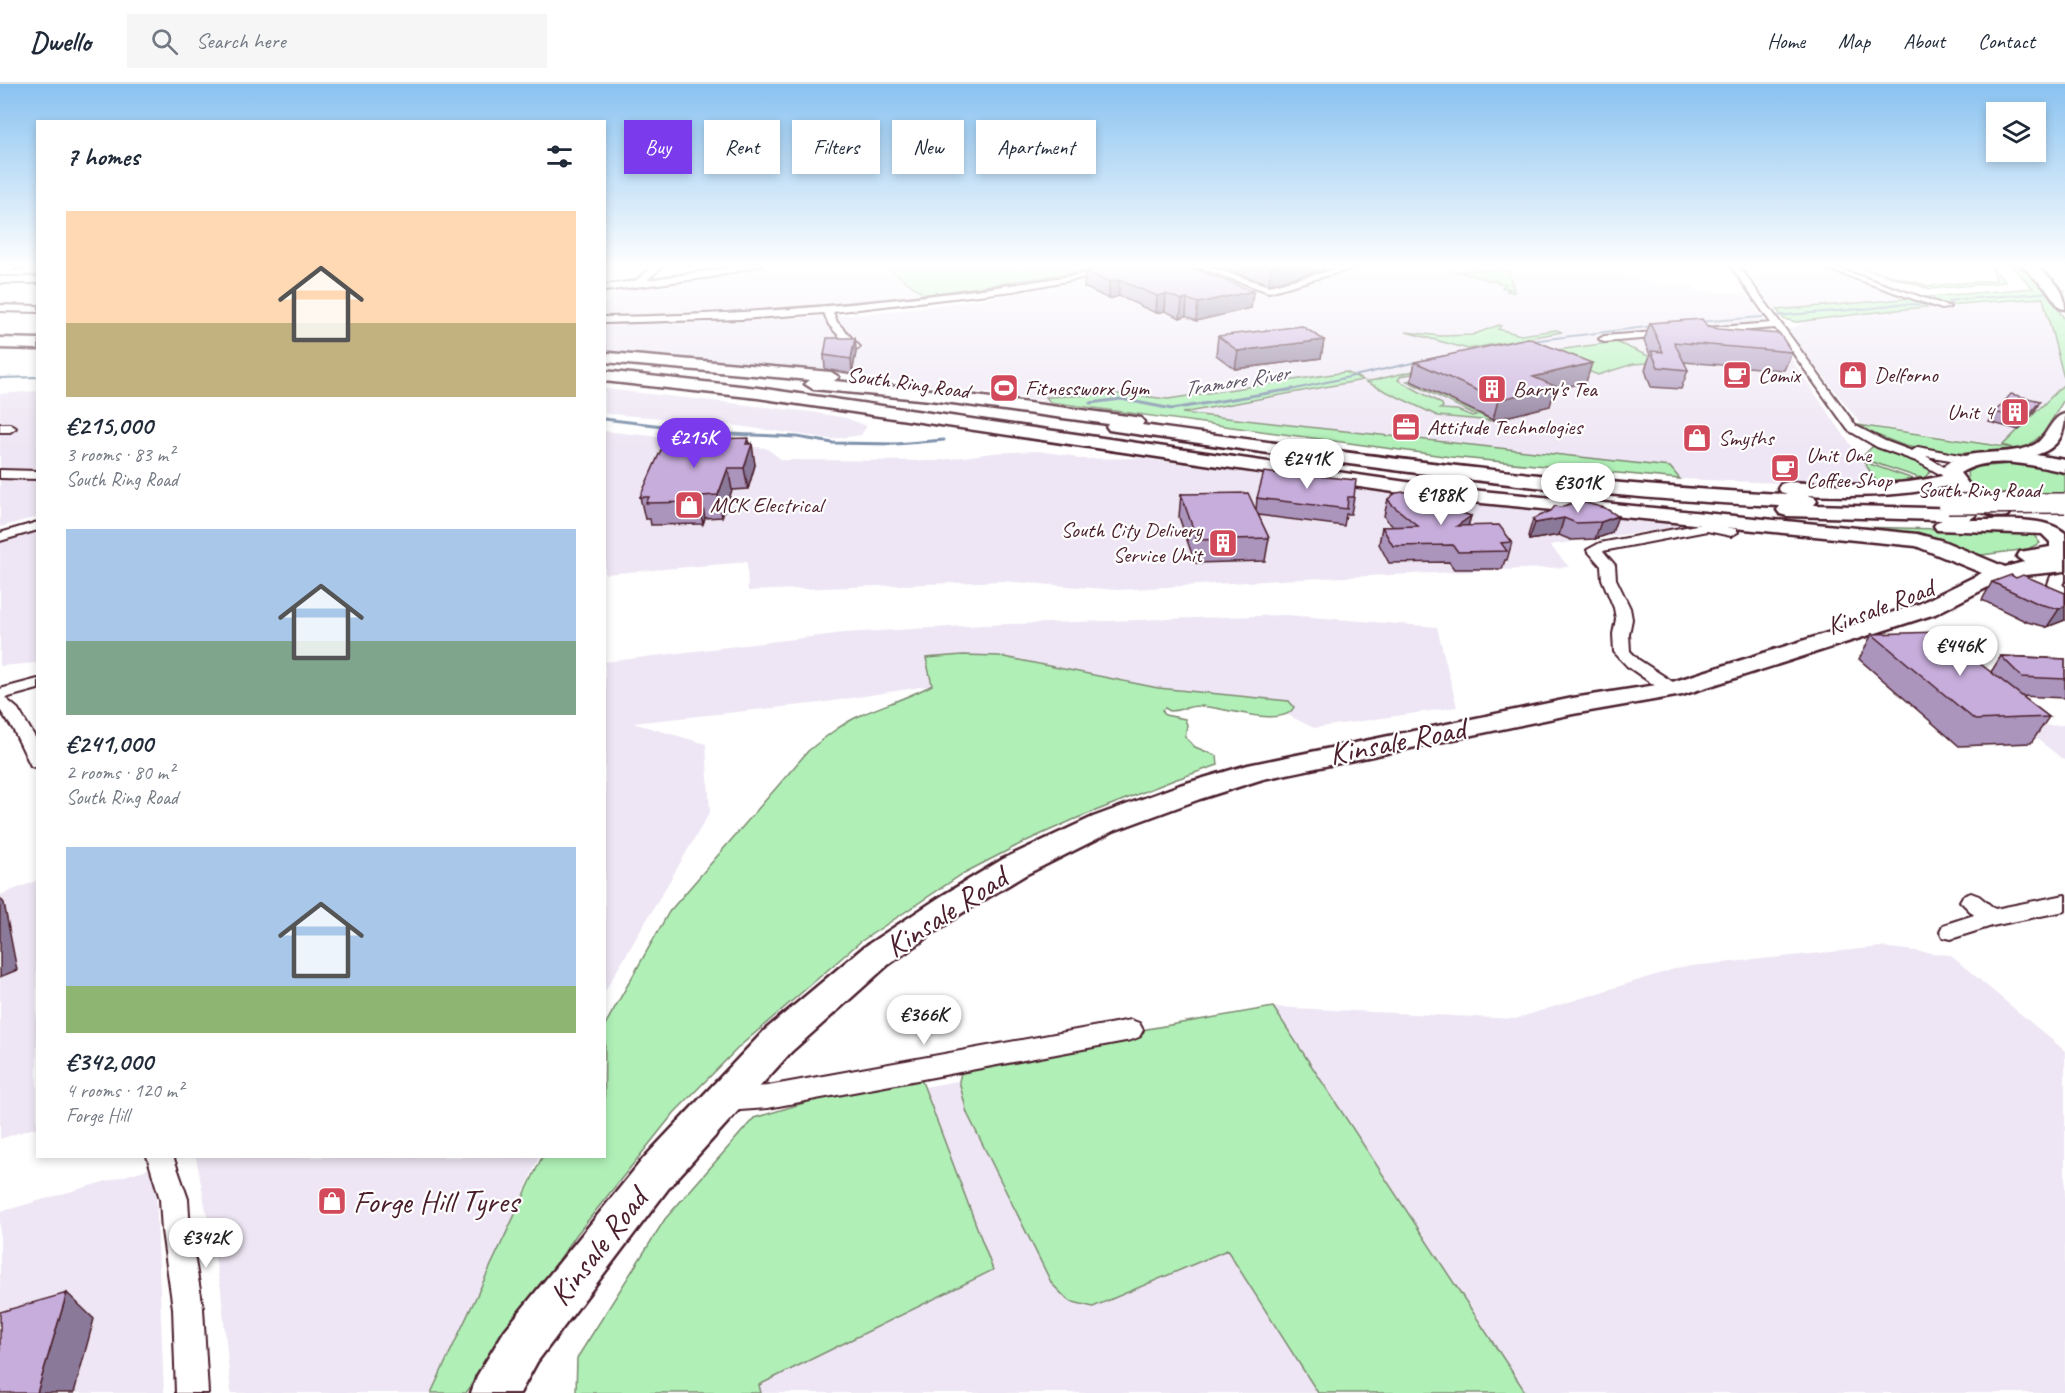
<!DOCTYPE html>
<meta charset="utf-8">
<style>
body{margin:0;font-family:Caveat,sans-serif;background:#f6f6f7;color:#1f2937;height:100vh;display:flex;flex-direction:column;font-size:22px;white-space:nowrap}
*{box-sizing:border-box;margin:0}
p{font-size:20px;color:#747a83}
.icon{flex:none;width:33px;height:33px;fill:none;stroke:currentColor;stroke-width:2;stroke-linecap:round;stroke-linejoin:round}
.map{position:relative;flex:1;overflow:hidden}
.panel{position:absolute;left:36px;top:36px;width:570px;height:1038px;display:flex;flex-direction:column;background:#fff;border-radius:0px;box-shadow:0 3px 9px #0003}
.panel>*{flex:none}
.top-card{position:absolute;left:624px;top:36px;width:570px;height:54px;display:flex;gap:12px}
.controls{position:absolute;left:1986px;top:18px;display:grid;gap:12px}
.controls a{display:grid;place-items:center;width:60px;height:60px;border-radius:0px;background:#fff;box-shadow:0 3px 9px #0003;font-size:30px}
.price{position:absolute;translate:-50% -51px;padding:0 14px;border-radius:21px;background:#fff;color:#222;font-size:20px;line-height:39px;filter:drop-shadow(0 2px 3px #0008)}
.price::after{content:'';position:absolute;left:50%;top:36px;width:18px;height:14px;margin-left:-9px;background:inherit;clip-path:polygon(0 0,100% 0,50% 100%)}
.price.current{background:#7c3aed;color:#fff}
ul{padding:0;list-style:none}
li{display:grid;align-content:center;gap:12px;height:318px;padding:0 30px}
li span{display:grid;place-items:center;height:186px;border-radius:0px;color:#555}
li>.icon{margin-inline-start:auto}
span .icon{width:108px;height:108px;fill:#fffc;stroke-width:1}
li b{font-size:26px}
h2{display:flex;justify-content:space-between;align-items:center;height:72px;padding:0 30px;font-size:26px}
.pill{padding:0 21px;border-radius:0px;background:#fff;box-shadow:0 3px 9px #0003;font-size:21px;line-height:54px}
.pill.current{background:#7c3aed;color:#fff}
header{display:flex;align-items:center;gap:36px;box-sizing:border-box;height:84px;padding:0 30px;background:#fff;border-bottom:2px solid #e0e1e3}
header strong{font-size:28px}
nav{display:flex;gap:33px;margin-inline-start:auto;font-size:21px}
.search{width:420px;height:54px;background:#f6f6f7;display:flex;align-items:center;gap:15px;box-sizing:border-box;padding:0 21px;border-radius:0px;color:#747a83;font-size:22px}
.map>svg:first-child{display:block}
</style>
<header>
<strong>Dwello</strong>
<div class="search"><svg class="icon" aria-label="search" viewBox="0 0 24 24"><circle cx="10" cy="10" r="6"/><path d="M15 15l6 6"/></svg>Search here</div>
<nav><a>Home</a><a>Map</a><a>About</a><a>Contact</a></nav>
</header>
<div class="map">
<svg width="2065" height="1309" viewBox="0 0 2065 1309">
<rect width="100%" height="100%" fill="#fff"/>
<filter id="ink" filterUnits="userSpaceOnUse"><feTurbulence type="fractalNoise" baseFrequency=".0167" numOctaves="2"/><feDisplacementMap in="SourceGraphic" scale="12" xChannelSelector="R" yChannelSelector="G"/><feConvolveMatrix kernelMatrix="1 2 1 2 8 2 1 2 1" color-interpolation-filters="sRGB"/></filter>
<g filter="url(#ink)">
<path fill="#eee6f4" d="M767,181H1129L899,217L688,233H605L604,221L620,205Z
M1165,181H1614L1634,194L1656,199L1693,202L1696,207L1746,210L1880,403L1680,395L1660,388L1122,327L852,291L605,269L604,241L710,238L866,230L993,214Z
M1822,184L1912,214L1771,226L1751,190Z
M2043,214L2065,255V299L2024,347L2003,361L1861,340L1786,245L1802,241L1796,238L1926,223Z
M605,305L812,328L846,334L867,342L861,351L832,355L731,341L687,340L661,334L609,330L605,329Z
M37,307V433L0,443V310Z
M604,347L766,364L782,376L935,377L992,369L1038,367L1072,372L1077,375L1140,374L1377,407L1700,440L1550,461L1569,483L1280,496L1118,506L1002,497L748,507L747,478L605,490Z
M37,447V579L0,582V458Z
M1286,531L1437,543L1457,623L1314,644L1271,623L946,599L820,619L633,639L706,660L710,728L605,907V578L844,549L983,541Z
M2065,641V677L2021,642Z
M36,797L37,1043L0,1055V811Z
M1881,863L1950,871L2065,967V1309H1526L1273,923L1515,935L1681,883Z
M1273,940L1507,1309H624L824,1021Z
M196,1073H539L438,1309H231L221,1206Z
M155,1083L164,1309H0V1128Z"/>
<path fill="#b0f0b7" stroke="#7d8871" stroke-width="1.5" d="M884,181H1121L925,211Z
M1854,181L1928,202L1996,196L1991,182L2006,198L1930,205Z
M2010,181H2020L2045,203L2065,236V298L2043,214C1960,219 1878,227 1796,238L1784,235L1777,226L2033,204Z
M1501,186L1509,188L1514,208L1506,207L1511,205L1502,203L1506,200L1453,187Z
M1499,241L1501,242L1498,245L1521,251L1556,246L1562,248L1468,265L1406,248L1441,252L1472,251Z
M1616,258L1662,278L1633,280L1598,291L1550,272L1557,266Z
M1500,275L1412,297L1493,337L1438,332L1366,298L1422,285L1426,287L1401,292L1398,296L1442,320L1443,323L1440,325L1457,326L1472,332L1476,331L1407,297Z
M1346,288L1363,296L1182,329L1670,383L1680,395L1451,373L1050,318L1046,313L1124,310L1168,315Z
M2065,299V314L2044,349L2023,366L1947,370L1905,362L1871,349L1858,341L2012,364L2003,361Z
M1873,362L1890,364L1928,382L1930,388L1924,394L1917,393L1869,377L1864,371Z
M1864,378L1919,397L1880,403Z
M2011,380H2028L2065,386V412C2036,413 1987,424 1968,397L1967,388L1976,383Z
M1813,442L2026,447L2033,450L2040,459L2028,465L1974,472Z
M963,571L999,572L1158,604L1289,617L1294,623C1283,646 1219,621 1198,622C1188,622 1180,627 1170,627L1165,624L1162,626L1165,631L1185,635L1187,641L1185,653L1195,663L1217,672L1218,681L1174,696L1075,735L1024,758L964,789L860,858L740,962L674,1029L577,1150L466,1309H431L542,1073L604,1072L605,941L669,828L808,667C824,654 840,641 859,632C883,621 908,614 932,601L926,574Z
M1273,923L1526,1309H1318L1227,1166L1093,1223L1069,1217L1052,1200L967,1029L959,997L964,977Z
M920,992L993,1186L759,1301L761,1309H576L577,1274L665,1135L754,1034L827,1012Z"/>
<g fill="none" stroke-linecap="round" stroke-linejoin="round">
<path stroke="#7a8da8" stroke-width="2" d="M1698,238L1874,224L1896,220L1945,221L1951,219L1948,217L1964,215L2065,207
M1531,257L1654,242
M0,294L38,293
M1286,307L1444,272"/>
<path stroke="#7a8da8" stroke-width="3" d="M1090,319L1121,315L1172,325L1293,305
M604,335L730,350L797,353L833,359L896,360L944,356"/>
<g stroke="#4a1f2b" stroke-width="4">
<path id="minor" d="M15,181H32L15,185Z
M655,181H664L647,196L747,181H762L712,193L604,207V201L635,197Z
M1136,181H1152L1013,207L833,228L837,238L860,263L855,266L851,265L829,241L824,229L741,235L604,239V233C783,231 960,212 1136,181Z
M1192,181H1203L1269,202L1352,181H1364L1269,208Z
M1730,181H1738L1856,342L1885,357L1912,367L1918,363L1970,373L1976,377L1974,380L1926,372L1957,391L1951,395L1947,394L1916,377L1877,363L1848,346L1775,244L1604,258L1599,255L1604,252L1771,239Z
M1817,181H1828L1950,223L1942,225Z
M0,193H38V199H0Z
M0,221L38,222V228L0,227Z
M0,340H10L16,344L10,348H0Z
M0,386L38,387V395L0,394Z
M38,438V446L0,457V449Z
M1707,439L1736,445L1738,448L1731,452L1707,447L1603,467L1615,481L1616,495L1630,524L1632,535L1629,550L1630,567L1639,576L1679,602L1682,606L1679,610H1667L1627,582L1614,568L1613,550L1616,535L1614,524L1602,495L1601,482L1587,466L1600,459Z
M2065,489V497L2062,500L2065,503V519L2060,517L2048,500L2051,492Z
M38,595V605L5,614L18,625L38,658V684L31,682L29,678L13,645L0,626V605Z
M1971,809L1979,812L1995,825L2065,811V827L1992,842L1951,855L1943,853L1940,847L1943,841L1974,831L1960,817L1963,812Z
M1131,936L1139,939L1143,946L1139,953L1131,956L768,1024L726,1027L717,1024L713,1016L717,1008L726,1005L768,1002Z
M147,1072H173L188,1115L190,1147L203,1224L208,1309H176L173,1224L162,1147L160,1115Z"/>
</g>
<g stroke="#4a1f2b" stroke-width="5">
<path id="highway" d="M2021,181H2034C2051,195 2065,202 2065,225L2060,224L2047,206Z
M0,254L38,255V265L0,264Z
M609,269L831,288L839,293L834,297L930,306L1135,333L1141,334L1144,338L1142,341C1363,371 1584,402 1807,411L1814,413L1817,417L1814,421L1966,425L1973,427L1976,431L1969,436C1997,437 2044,431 2065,449V473L2059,474L2065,473V487L2025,491L1994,500L1935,530L1682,611L1573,630L1263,695L1200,715L1113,747L1025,791L962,829L888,881L791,968L671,1101L537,1278L520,1309H471L477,1292L505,1246L643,1075L765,946L864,863L940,813L1003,775L1093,733L1180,701L1248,681L1573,614L1669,599L1919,520L1982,489L1916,462L1441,415L758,314L604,297V287L758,304L1441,403L1917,450L1943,457L2005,483L2024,478L2017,473L2020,468L2050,463V458L2042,450L1937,446L1934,442L1937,438L1942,436L1787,432L1780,430L1777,426L1780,422C1557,412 1336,379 1115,347L1109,346L1106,342L1108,340L930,316L813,305L805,300L810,296L604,278V270Z
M2065,330C2065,351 2058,364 2036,371L2065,376V388C2032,381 1990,370 1960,389L1970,402L2007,424L2010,428L2007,432C1988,437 1960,416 1948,402C1895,414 1842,413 1788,410L1781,408L1778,404L1781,400L1788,398C1840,401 1891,404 1942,392L1941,387C1960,359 2012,376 2037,359C2048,351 2051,333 2065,330Z"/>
</g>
<use href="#minor" fill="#fff" fill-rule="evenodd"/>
<use href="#highway" fill="#fff" fill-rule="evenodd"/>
<g stroke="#4a1f2b" stroke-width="22" stroke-linecap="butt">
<path id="highway-bridge" d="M1948,420L2065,419"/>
</g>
<use href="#highway-bridge" stroke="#fff" stroke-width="19"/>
</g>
<path fill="#ab95bc" stroke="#4a1f2b" stroke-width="1.5" d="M1212,181H1324L1323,186L1269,200Z
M1085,187L1253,207L1251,224L1196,237L1186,232L1180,234L1165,227L1156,229L1119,212L1109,215L1084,203Z
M1650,239L1707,243L1792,268L1784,286L1684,278L1688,286L1681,305L1651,303L1645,286L1650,271L1644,257Z
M1218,252L1324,256L1321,274L1235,285L1216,271Z
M855,254L856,268L852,290L825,285L824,271Z
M1415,278L1586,298L1554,306L1550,322L1493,336L1411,297Z
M2035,327L2019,346L1989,338L1995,328Z
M748,354L755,381L748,405L732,406L722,433L705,434L703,440L651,441L650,435H645L640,413Z
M1287,391L1354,413L1351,430H1346L1344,442L1258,431L1269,454L1265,477L1195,479L1179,433L1181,410L1256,426L1257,414Z
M1388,415L1449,425L1471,432L1468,442L1512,458L1507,476H1505L1502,485H1454L1449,478L1389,479L1379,460L1382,443H1394L1387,437L1384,432Z
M1578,417L1612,449L1595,455L1571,456L1559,451L1529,456L1528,452L1533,435L1561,423Z
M2016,494L2065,509V536L2047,543L2027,538L1982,516L1992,498Z
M1872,550L1991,588L2001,572L2065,575V614L2022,612L2049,633L2031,659L1959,662L1859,575Z"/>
<path fill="#8b7999" stroke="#4a1f2b" stroke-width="1.5" d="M1282,181H1324L1323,186L1269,200L1271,183Z
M1119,196V212L1109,215V198Z
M1253,207L1251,224L1196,237L1198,219Z
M1166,210L1165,227L1156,229L1157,212Z
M1187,215L1186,232L1180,234L1182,216Z
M855,254L856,268L852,290L851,275Z
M1324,256L1321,274L1235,285L1238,267Z
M1592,279L1586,298L1554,306L1550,322L1493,336L1498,316L1533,293Z
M2040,317L2035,327L2019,346L2025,336Z
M748,354L750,365L752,360L755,381L748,405L744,384L746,360Z
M728,384L732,406L722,433L718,411Z
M701,412L705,434L703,440L698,418Z
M1471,432L1466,449L1457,442Z
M1618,432L1612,449L1595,455L1601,438Z
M1564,434L1559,451L1529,456L1535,439Z
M2065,522V536L2047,543L2059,525Z
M0,814L4,819L17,886L0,893Z
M67,1209L94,1235L74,1309H37Z"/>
<path fill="#c7addb" stroke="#4a1f2b" stroke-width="1.5" d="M1116,181H1185L1253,207L1198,219L1187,215L1182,216L1166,210L1157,212L1119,196L1109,198L1085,187Z
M1263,181H1282L1271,183Z
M1702,235L1707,243L1719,245L1780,250L1792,268L1674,258L1688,286L1658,283L1651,267L1663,268L1650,239Z
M1302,242L1324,256L1238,267L1218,252Z
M827,254H855L851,275L824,271Z
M1528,254L1592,279L1533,293L1555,302L1498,316L1415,278Z
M2011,310L2040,317L2025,336L1995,328Z
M748,354L746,360H752L744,384H728L718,411L701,412L698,418L646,419L649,413H640L664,359H672L674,356Z
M1264,388L1287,391L1288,389L1356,396L1354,413H1348L1347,425L1257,414Z
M1412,407L1442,414L1449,425L1471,432L1457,442L1499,441L1512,458L1501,459L1507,467L1458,468L1453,461L1393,462L1382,443L1418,442L1391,420L1388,415L1396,409Z
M1248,409L1269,454L1197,456L1181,410Z
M1578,417L1605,424L1618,432L1601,438L1576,439L1564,434L1535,439L1533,435L1551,427L1555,422L1561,423Z
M2011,491L2016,494L2023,491L2065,509V522L2059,525L2039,520L1992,498Z
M1939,548L2049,633L1975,636L1872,550Z
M2001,572L2065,575V595L2022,593Z
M67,1209L37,1309H0V1228Z"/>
</g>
<linearGradient id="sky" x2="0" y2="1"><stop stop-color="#89c2f0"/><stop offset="0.5" stop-color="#fff"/><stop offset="1" stop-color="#fff" stop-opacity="0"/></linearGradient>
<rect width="2065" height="364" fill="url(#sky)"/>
<defs>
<g id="cafe-square" transform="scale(1.5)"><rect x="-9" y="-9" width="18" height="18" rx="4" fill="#d1495b" stroke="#fff"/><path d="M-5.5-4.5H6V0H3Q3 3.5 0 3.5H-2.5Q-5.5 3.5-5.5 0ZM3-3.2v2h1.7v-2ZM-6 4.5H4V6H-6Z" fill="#fff"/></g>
<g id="shop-square" transform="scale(1.5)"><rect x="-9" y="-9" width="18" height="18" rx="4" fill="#d1495b" stroke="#fff"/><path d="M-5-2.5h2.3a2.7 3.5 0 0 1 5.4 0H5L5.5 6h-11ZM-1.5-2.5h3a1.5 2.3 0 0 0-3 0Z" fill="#fff"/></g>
<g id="stadium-square" transform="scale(1.5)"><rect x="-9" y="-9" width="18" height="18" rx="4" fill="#d1495b" stroke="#fff"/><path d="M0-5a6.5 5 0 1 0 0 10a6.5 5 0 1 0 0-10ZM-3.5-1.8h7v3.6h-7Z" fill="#fff"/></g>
<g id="building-square" transform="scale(1.5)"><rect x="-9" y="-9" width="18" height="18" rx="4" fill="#d1495b" stroke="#fff"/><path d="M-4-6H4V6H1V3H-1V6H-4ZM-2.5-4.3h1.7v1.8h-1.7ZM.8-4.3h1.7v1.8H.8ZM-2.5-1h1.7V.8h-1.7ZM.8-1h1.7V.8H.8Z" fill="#fff"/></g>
<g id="office-square" transform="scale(1.5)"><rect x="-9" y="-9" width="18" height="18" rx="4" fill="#d1495b" stroke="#fff"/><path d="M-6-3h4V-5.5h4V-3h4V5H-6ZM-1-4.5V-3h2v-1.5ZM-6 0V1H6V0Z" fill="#fff"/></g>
</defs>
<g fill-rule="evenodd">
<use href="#cafe-square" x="1737" y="291"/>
<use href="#shop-square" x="1853" y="291"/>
<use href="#stadium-square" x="1004" y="304"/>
<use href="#building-square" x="1492" y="305"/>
<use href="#building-square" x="2015" y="328"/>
<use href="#office-square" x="1406" y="343"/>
<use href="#shop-square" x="1697" y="354"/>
<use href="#cafe-square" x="1785" y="384"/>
<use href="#shop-square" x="689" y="421"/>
<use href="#building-square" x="1223" y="459"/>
<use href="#shop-square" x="332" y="1117"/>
</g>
<g text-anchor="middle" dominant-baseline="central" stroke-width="4.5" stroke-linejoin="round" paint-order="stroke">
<g font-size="22" fill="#4a1f2b" stroke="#fff" text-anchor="start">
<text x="1758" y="291">Comix</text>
<text x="1874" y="291">Delforno</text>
<text x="1025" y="304">Fitnessworx Gym</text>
<text x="1513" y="305">Barry's Tea</text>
<text x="1994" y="328" text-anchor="end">Unit 4</text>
<text x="1427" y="343">Attitude Technologies</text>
<text x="1718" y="354">Smyths</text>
<text x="1806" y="371">Unit One<tspan x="1806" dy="25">Coffee Shop</tspan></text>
<text x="710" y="421">MCK Electrical</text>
<text x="1202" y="446" text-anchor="end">South City Delivery<tspan x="1202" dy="25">Service Unit</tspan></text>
</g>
<g font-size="22" font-style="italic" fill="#625669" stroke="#fff">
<text transform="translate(1236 297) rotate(-9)">Tramore River</text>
</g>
<g font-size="22" fill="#4a1f2b" stroke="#fff">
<text transform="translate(908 299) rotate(8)">South Ring Road</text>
<text x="1979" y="406">South Ring Road</text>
</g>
<g font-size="26" fill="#4a1f2b" stroke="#fff">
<text transform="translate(1880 523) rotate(-21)">Kinsale Road</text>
</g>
<g font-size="32" fill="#4a1f2b" stroke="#fff">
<text transform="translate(1397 657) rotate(-11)">Kinsale Road</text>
<text transform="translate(946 828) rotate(-33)">Kinsale Road</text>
<text transform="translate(598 1163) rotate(-52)">Kinsale Road</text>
</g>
<g font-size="32" fill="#4a1f2b" stroke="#fff" text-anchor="start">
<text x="353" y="1117">Forge Hill Tyres</text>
</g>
</g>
</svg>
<div class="controls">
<a><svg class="icon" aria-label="layers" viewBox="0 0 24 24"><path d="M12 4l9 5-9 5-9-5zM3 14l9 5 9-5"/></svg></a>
</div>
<b class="price current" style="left:694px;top:385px">€215K</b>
<b class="price" style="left:1307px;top:406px">€241K</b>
<b class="price" style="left:1578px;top:430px">€301K</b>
<b class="price" style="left:1441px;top:442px">€188K</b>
<b class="price" style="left:1960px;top:593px">€446K</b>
<b class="price" style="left:924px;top:962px">€366K</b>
<b class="price" style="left:206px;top:1185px">€342K</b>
<div class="top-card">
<a class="pill current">Buy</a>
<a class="pill">Rent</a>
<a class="pill">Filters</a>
<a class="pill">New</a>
<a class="pill">Apartment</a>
</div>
<section class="panel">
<h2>7 homes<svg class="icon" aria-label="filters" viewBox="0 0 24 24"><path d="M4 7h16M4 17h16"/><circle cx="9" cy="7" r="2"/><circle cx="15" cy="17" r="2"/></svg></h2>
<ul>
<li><span style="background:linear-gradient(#ffd9b3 60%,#c2b280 0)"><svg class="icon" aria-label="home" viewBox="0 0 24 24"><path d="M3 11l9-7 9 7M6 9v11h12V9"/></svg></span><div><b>€215,000</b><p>3 rooms · 83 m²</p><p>South Ring Road</p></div></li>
<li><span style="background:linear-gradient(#a9c7e8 60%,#7fa58c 0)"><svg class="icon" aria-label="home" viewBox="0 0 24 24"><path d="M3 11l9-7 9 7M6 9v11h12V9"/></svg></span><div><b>€241,000</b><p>2 rooms · 80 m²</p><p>South Ring Road</p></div></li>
<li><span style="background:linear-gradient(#a9c7e8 75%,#8fb573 0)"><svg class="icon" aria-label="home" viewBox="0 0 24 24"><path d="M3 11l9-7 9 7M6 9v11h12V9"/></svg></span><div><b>€342,000</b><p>4 rooms · 120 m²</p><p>Forge Hill</p></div></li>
</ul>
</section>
</div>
